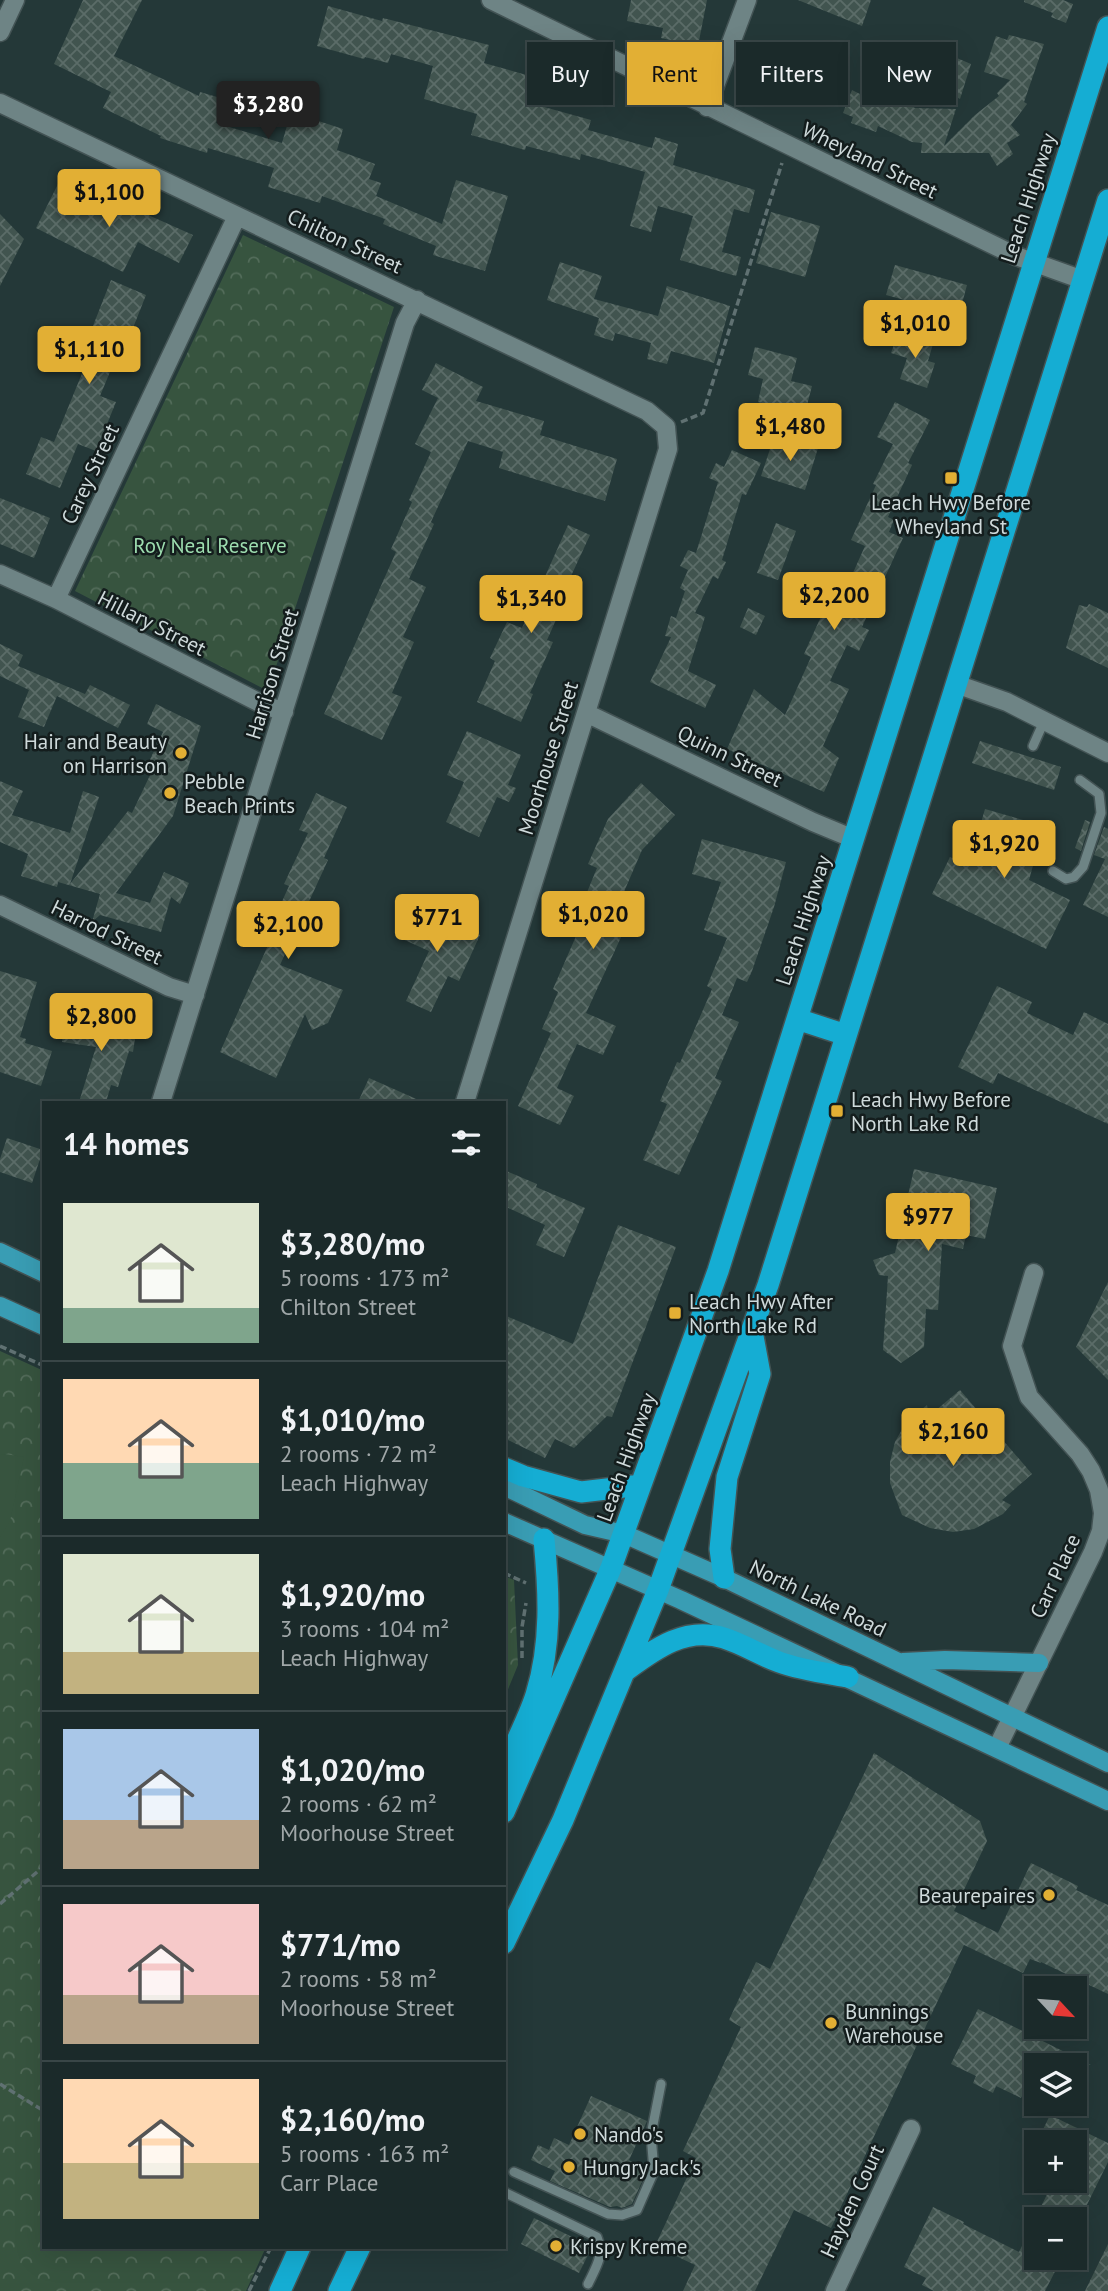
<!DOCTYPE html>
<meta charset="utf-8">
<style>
body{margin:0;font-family:"PT Sans",sans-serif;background:#243232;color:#f1f3f6;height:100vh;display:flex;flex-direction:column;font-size:26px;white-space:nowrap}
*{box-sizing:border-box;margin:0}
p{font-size:23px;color:#a0a7a8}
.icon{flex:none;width:38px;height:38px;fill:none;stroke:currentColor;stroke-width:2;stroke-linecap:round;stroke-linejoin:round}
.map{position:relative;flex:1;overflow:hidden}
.panel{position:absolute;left:42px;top:1101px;width:464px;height:1148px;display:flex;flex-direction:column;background:#1b2a2a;border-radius:0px;box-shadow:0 7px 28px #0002,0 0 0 2px #394647}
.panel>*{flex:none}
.banner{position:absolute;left:527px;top:42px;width:476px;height:63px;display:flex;gap:14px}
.needle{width:46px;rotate:116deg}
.buttons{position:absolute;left:1024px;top:1976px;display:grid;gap:14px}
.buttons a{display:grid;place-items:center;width:63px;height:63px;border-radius:0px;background:#1b2a2a;box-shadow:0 7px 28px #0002,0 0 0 2px #394647;font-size:35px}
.price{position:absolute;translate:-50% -60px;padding:0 16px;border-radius:7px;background:#e2af34;color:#111;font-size:23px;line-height:46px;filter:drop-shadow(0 2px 4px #0008)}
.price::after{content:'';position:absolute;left:50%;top:42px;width:21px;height:16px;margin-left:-10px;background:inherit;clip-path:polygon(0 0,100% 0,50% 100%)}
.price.selected{background:#222;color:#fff}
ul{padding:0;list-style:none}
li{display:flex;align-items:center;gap:21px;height:175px;padding:0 21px}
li+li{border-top:2px solid #394647}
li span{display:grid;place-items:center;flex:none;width:196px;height:140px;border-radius:0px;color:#555}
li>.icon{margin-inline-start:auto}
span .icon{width:84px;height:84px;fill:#fffc;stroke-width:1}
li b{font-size:30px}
h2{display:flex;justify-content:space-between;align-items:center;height:84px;padding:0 21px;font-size:30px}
.pill{padding:0 24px;border-radius:0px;background:#1b2a2a;box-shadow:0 7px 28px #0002,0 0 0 2px #394647;font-size:24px;line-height:63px}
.pill.selected{background:#e2af34;color:#111}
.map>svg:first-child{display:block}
</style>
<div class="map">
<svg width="1108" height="2291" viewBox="0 0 1108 2291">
<defs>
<pattern id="park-crowns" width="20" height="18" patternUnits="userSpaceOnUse" patternTransform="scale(1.75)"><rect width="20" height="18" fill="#37543f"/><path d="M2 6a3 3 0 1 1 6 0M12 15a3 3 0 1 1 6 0" fill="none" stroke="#536c5a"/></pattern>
<pattern id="building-cross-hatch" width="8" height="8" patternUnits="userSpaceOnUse" patternTransform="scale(1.75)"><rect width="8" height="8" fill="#41544f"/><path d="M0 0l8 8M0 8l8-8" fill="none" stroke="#5b6c68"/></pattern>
</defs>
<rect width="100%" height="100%" fill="#243838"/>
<path fill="url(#park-crowns)" d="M243,235L394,307L268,691L75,591Z
M0,1351L44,1371V2247H266L246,2291H0Z
M504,1576L514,1580L518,1665L504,1699Z"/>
<path fill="#37543f" d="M5,1454L24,1457L10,1521L0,1537V1455Z"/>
<path fill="url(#building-cross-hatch)" d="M83,0H142L114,56L199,96L200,92L224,99L216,123L282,143L291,112L343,129L337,150L375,164L369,179L381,183L376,196L442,224L456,180L508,196L485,271L433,255L436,246L383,224L385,219L322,196L320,203L268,187L274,168L208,148L207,153L160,138L161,136L103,108L111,92L54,64Z
M631,0H707L698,46L661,38L663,28L627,21Z
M798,0H871L862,26Z
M1024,0H1063L1073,4L1066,23L1051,17L1053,13L1024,2Z
M328,6L382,21L383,18L489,45L484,63L544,80L537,105L591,120L588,130L652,148L655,137L678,144L673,165L755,190L749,213L734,209L722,252L741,257L736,276L680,260L693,216L658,206L651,232L630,226L645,172L581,154L580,160L526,146L525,150L471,135L477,114L424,99L433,66L391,54L388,63L365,57L364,59L317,46Z
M1009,35L1044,44L1024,102L1027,104L1011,125L1020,135L1007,143L1013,154L997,166L989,153H921L922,143L912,142L878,126L876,132L851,123L853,117L843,113L852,90L862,95L865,86L915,108L956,109L944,146L975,115L999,96L997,93L1010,80L984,72L996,36L1007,40Z
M938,50L971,64L960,99L930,82L932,77L922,73L928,57L935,59Z
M58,184L124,214L128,206L193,235L179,263L138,242L123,272L36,228Z
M771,212L820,226L805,277L756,263Z
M0,214L24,239L0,286Z
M560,262L602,276L594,299L658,316L667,286L730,306L714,363L671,351L667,364L647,359L651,343L615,333L613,341L594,335L599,318L547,300Z
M895,265L967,285L959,315L886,295Z
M111,280L146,295L133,328L129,326L100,396L116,402L96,451L78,444L60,488L26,474L41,437L54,442L83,371L71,367L87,329L91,331Z
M898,333L933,344L928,361L935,363L927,388L900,379L907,358L891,353Z
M755,347L797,358L791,381L812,386L805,413L758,402L763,379L748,375Z
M436,363L483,387L476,401L544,421L540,435L617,459L605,501L499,468L503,452L468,441L431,522L434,524L409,579L426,587L403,637L414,642L392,693L402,697L382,740L324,714L396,552L391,549L412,502L409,500L431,452L415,444L438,398L422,390Z
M895,402L930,420L908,463L912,465L888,517L894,520L889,532L903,538L862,627L869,630L859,651L847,645L830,681L849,689L823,746L839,758L824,792L727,749L754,689L785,715L811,657L804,654L834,588L844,593L865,546L851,540L876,485L873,484L893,444L877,437Z
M778,435L818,448L805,490L761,476L771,446L774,447Z
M732,450L761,463L746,495L742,494L722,560L726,562L718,579L713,576L695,613L705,617L688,671L716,685L705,708L650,682L671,637L665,636L671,616L676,618L685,591L680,588L688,570L680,566L688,550L696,553L718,482L709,478L716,463L724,467Z
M0,498L50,518L34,558L0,544Z
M776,523L796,531L778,580L757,573Z
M568,525L590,535L565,589L569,591L547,640L553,642L530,693L533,694L521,722L477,702L495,661L490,658L507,622L522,628Z
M1089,604L1108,613V668L1066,648L1079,605L1087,607Z
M748,608L765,616L756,635L740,627Z
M0,644L23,655L18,666L85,694L90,685L130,705L118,728L57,696L44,727L18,717L29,690L0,676Z
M156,704L201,726L173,816L116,893L150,903L164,872L189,883L180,904L171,897L161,932L100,915L92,922L100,894L58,882L57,887L21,876L28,854L0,842V781L23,791L12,815L70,833L83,791L99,797L70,884L128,811L132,813L152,771L146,768L163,732L147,724Z
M467,731L521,755L508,785L516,788L509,802L497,797L479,837L446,822L464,782L447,775Z
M980,741L1061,767L1054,790L972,763Z
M641,783L675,815L642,850L620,901L635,907L586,1013L616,1026L603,1055L577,1044L557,1088L574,1096L560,1125L518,1106L551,1033L542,1029L558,992L553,989L580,927L574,924L597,868L588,864L608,819Z
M316,793L347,807L324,858L328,860L280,965L343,990L328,1023L312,1030L305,1014L276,1078L220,1052L270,941L265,939L289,886L284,884L308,833L299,830Z
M985,809L1044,826L1029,880L1070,900L1046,949L932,894L950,857L963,863L969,851L972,853Z
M1085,820L1090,822L1081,851L1075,848Z
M1104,827L1108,829V917L1083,905L1105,859L1094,855Z
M702,839L786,862L774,907L752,971L747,982L737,978L722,1015L739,1022L715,1078L722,1081L679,1175L643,1160L667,1104L660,1101L677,1062L680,1063L712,989L707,986L727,938L704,930L721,882L692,874Z
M415,905L480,935L459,981L448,976L431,1012L406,1001L429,951L400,938Z
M0,971L37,982L20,1037L26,1039L25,1043L52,1051L41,1086L0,1072Z
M997,986L1032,1002L1027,1013L1073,1035L1084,1012L1108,1024V1124L998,1073L993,1084L958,1067Z
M66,1016L137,1025L133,1052L129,1051L118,1087L111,1085L106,1102H79L96,1047L62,1042Z
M369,1078L423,1102H358Z
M7,1138L43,1150L32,1183L0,1172V1159Z
M914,1169L997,1188L985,1239L966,1235L963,1249L942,1244L938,1310L926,1309L924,1347L901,1363L883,1350L888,1276L879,1275L873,1260L895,1253Z
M504,1170L537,1184L536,1187L585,1208L564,1257L536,1245L545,1225L504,1206Z
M618,1225L676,1247L612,1417L607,1416L574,1448L555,1439L545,1458L504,1438V1315L573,1344Z
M1108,1282V1380L1076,1347Z
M960,1390L1032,1474L1002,1500L1011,1505L1003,1514L974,1529L953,1532L930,1528L902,1515L890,1483V1462L895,1442L906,1422L927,1405L929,1416Z
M874,1753L980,1821L987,1841L954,1911L998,1933L1031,1863L1078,1886L1076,1890L1108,1905V1994L1041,1962V1963L1030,1959L1023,1973L964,1945L831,2228L794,2210L755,2291H683L695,2265L655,2246L696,2158L683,2151L741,2027L729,2020L756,1962L770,1969Z
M978,2009L1091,2065H1036V2096L1025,2091L1021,2098L996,2086L993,2093L973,2083L976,2076L951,2064Z
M591,2096L647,2121L629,2160L647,2170L632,2204L622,2208L617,2206L610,2207L550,2181L555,2171L531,2160L538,2145L549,2150L554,2138L569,2145Z
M1050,2115L1108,2143V2162L1080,2219H1036V2258H1062L1045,2291H934L922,2285L926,2278L904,2267L933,2207L964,2222L963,2224L1019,2252L1054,2180H1074V2142H1037Z
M534,2218L592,2247L579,2273L521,2244Z
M1108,2244V2291H1085Z"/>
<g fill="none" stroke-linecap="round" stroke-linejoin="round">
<g stroke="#435354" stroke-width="12">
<path id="lane" d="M1033,746L1045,719
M1053,871L1066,879L1074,877L1083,867L1101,813L1099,794L1080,780
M514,2172L608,2214L622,2215L637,2210L654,2171L651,2135L661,2084
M504,2192L597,2237C605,2255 596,2267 588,2284"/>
</g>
<g stroke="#435354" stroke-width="21">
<path id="street" d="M491,0L1016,256L1083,280
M0,32L15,0
M0,103L647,411L666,427L668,449L465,1102
M707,107L747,0
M0,574L56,599L262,704L284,712
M56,599L237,216
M956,684L1007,702L1108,753
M586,713L813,822L854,839
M0,905L169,987L195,995
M161,1102L405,323L417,300
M997,1748L1093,1552L1101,1531L1103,1513L1099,1490L1091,1471L1080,1454L1029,1397L1012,1346L1034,1273
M835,2291L911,2129"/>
</g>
<g stroke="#435354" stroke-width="21">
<path id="primary" d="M0,1252L44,1273
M0,1306L44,1326
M504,1486L585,1525L624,1534L724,1578L1108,1763
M504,1522L681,1600L1108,1801
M903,1662L945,1660L1039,1663"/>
</g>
<g stroke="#435354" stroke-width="24">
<path id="highway" d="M797,1019L846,1035
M504,1468L523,1476L581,1492L641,1485
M724,1578L720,1549L727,1477L760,1374L752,1331
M625,1671C655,1649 685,1626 724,1638C743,1644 760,1655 779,1662C801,1670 825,1673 848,1677
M504,1770C514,1745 528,1720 536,1695C552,1643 549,1591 544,1539
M504,1812L611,1568L718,1271L1108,27
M504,1943L563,1820L658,1590L768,1285L1108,200
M280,2291L300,2247
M339,2291L360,2247"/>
</g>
<path stroke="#607172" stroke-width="3.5" stroke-dasharray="7 3.5" stroke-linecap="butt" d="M681,422L703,413L782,163
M0,1346L44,1366
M504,1573L526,1583
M522,1658V1627L526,1603
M0,1904L44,1866
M0,2084L44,2111
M249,2291L271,2247"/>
<use href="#lane" stroke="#6e8485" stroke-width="9"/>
<use href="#street" stroke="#6e8485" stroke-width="18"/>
<use href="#primary" stroke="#399db4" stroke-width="18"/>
<use href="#highway" stroke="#15add3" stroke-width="21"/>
</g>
<g fill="#e2af34" stroke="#141d1d" stroke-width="2.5">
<rect x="944" y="471" width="14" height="14" rx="3.5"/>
<circle cx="181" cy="753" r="7"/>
<circle cx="170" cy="793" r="7"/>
<rect x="830" y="1104" width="14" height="14" rx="3.5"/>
<rect x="668" y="1306" width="14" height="14" rx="3.5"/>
<circle cx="1049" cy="1895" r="7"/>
<circle cx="831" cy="2023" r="7"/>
<circle cx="580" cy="2134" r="7"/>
<circle cx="569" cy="2167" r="7"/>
<circle cx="556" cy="2246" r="7"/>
</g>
<g text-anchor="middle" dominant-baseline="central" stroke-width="5" stroke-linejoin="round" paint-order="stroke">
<g font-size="21" fill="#cfdadb" stroke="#141d1d">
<text transform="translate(870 160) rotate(26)">Wheyland Street</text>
<text transform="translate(1028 198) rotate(-72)">Leach Highway</text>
<text transform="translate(345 241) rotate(25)">Chilton Street</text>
<text transform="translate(90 474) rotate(-65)">Carey Street</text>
<text transform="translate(152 623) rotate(27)">Hillary Street</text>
<text transform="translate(272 674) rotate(-73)">Harrison Street</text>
<text transform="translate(730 756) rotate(26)">Quinn Street</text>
<text transform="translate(548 758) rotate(-73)">Moorhouse Street</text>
<text transform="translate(803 920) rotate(-72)">Leach Highway</text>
<text transform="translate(107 932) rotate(26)">Harrod Street</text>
<text transform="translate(626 1457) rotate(-70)">Leach Highway</text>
<text transform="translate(1055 1576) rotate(-65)">Carr Place</text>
<text transform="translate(818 1598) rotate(26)">North Lake Road</text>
<text transform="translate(852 2201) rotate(-65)">Hayden Court</text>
</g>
<g font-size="21" fill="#cfdadb" stroke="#141d1d" text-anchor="start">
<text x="951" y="502" text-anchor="middle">Leach Hwy Before<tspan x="951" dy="24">Wheyland St</tspan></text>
<text x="167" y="741" text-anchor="end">Hair and Beauty<tspan x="167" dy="24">on Harrison</tspan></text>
<text x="184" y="781">Pebble<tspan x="184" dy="24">Beach Prints</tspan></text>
<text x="851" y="1099">Leach Hwy Before<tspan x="851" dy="24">North Lake Rd</tspan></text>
<text x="689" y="1301">Leach Hwy After<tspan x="689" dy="24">North Lake Rd</tspan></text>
<text x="1035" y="1895" text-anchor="end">Beaurepaires</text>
<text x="845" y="2011">Bunnings<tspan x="845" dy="24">Warehouse</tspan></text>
<text x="594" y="2134">Nando's</text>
<text x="583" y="2167">Hungry Jack's</text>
<text x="570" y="2246">Krispy Kreme</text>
</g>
<g font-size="21" fill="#9dddaf" stroke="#141d1d">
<text x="210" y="545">Roy Neal Reserve</text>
</g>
</g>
</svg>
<div class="buttons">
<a><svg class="needle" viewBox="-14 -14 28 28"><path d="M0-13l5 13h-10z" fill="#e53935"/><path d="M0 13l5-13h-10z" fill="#a0a7a8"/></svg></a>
<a><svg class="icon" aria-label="layers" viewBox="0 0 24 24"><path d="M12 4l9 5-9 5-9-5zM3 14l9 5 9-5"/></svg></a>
<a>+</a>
<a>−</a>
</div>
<b class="price selected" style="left:268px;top:141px">$3,280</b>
<b class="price" style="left:109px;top:229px">$1,100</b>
<b class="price" style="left:915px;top:360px">$1,010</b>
<b class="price" style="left:89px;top:386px">$1,110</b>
<b class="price" style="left:790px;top:463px">$1,480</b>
<b class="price" style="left:834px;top:632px">$2,200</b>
<b class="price" style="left:531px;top:635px">$1,340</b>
<b class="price" style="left:1004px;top:880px">$1,920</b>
<b class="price" style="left:593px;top:951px">$1,020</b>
<b class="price" style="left:437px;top:954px">$771</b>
<b class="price" style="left:288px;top:961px">$2,100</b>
<b class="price" style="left:101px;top:1053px">$2,800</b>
<b class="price" style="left:928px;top:1253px">$977</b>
<b class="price" style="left:953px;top:1468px">$2,160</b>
<div class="banner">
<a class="pill">Buy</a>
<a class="pill selected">Rent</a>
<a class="pill">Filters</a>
<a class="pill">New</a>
</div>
<section class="panel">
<h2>14 homes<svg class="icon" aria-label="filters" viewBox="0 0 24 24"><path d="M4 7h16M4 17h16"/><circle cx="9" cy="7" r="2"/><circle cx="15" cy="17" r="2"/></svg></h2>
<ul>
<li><span style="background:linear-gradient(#dfe7d0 75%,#7fa58c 0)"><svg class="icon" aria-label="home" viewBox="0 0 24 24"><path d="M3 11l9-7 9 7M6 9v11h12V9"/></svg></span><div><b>$3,280/mo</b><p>5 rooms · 173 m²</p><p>Chilton Street</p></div></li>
<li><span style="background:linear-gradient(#ffd9b3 60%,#7fa58c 0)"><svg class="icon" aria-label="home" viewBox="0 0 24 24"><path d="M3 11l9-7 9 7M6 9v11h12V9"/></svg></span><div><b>$1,010/mo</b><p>2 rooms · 72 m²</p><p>Leach Highway</p></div></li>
<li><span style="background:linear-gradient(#dfe7d0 70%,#c2b280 0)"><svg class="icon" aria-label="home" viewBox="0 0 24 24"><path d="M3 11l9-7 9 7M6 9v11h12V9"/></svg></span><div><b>$1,920/mo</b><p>3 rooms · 104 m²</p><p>Leach Highway</p></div></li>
<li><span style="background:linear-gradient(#a9c7e8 65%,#b9a48a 0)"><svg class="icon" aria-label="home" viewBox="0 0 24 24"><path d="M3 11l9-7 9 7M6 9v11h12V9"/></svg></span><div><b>$1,020/mo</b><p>2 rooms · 62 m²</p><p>Moorhouse Street</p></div></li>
<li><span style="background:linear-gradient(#f6c9c9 65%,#b9a48a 0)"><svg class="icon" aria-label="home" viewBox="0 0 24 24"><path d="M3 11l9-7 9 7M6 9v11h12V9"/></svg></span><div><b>$771/mo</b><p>2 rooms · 58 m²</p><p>Moorhouse Street</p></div></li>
<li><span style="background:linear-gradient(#ffd9b3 60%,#c2b280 0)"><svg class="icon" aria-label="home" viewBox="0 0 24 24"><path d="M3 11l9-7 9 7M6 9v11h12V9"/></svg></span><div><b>$2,160/mo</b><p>5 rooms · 163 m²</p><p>Carr Place</p></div></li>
</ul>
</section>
</div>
